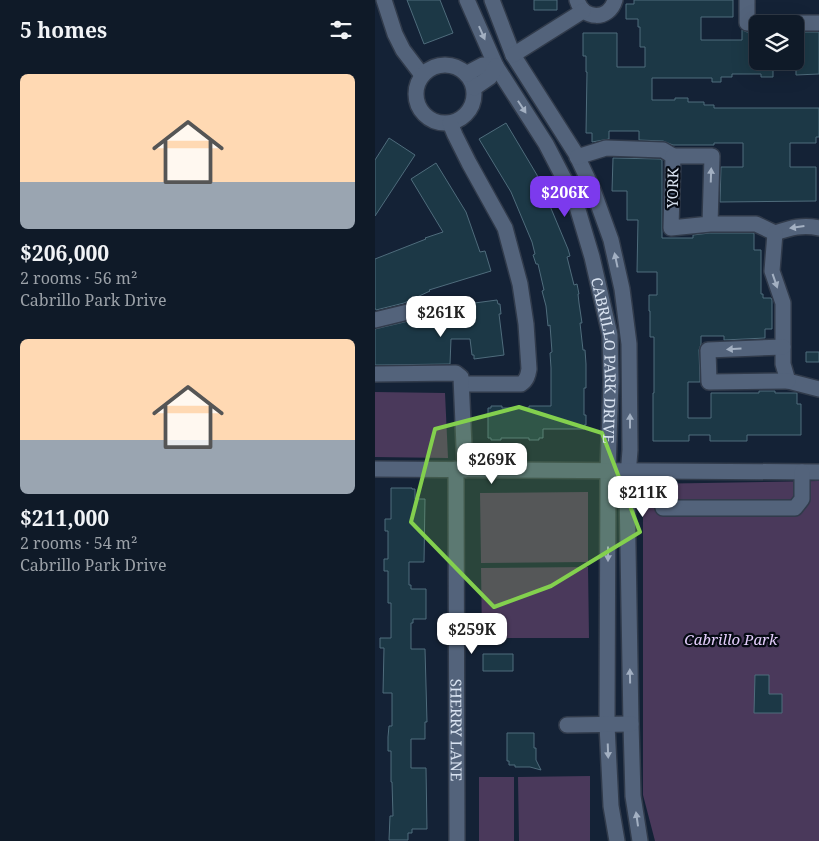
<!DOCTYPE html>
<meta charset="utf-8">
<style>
body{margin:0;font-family:"Noto Serif",serif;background:#1d2734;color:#f1f3f6;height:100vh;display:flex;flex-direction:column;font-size:19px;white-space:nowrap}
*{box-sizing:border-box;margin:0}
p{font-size:16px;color:#9ba1a8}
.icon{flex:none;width:28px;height:28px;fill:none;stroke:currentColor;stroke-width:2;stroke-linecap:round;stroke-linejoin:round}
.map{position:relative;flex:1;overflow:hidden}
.details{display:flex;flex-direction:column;background:#0f1a28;width:375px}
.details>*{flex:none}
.buttons{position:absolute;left:374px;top:15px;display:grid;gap:10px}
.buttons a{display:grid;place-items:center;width:55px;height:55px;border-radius:8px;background:#0f1a28;box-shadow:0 5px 20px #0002,0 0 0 1px #2f3845;font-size:25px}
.price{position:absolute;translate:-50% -42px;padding:0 11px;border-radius:10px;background:#fff;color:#222;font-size:16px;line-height:32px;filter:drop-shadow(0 1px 2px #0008)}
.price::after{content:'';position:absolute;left:50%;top:30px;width:15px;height:11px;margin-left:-8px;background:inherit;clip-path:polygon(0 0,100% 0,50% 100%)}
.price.active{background:#7c3aed;color:#fff}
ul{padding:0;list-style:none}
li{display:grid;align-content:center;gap:10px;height:265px;padding:0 20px}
li span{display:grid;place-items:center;height:155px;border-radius:8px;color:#555}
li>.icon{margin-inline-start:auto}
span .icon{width:90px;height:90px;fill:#fffc;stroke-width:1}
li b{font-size:21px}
h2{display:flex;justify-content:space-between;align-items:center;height:60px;padding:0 20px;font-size:21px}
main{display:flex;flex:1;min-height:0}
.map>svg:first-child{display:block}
</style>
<main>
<section class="details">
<h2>5 homes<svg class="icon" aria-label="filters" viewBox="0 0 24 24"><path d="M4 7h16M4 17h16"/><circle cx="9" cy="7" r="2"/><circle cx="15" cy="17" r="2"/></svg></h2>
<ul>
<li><span style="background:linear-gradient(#ffd9b3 70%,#9aa5b1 0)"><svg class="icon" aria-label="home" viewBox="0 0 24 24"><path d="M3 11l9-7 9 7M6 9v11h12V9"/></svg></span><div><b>$206,000</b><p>2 rooms · 56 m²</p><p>Cabrillo Park Drive</p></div></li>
<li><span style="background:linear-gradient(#ffd9b3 65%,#9aa5b1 0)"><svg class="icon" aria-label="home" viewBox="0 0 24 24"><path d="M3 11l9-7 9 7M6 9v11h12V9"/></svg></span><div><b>$211,000</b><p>2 rooms · 54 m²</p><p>Cabrillo Park Drive</p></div></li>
</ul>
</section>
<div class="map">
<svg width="444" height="841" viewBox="0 0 444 841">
<rect width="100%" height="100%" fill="#142236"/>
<path fill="#4a395b" d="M0,392L70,393L73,458L0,457Z
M444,481V841H280L268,795V484Z
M213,492V562L106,563L105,493Z
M213,567L214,638H107L106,568Z
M215,776V841H144L143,777Z
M104,777H139V841H104Z"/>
<path fill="#1c3846" stroke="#4f6c7c" d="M32,0H65L78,33L49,44Z
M159,0H182V10H159Z
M259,0H358V17H326V40H367V30L372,32H382V61H398V77H386V74H357V77H346V82H337V78H277V100H300V98H313V102H329V105H339V108H444V137H441V143H415V167H441V201L345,202L346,167H368V143H339V145H298L288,141L264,140V131H234V139L217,142V133H211L212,72H211V56H208V33H242V67H270V47H265V27H263V19H251V4H259Z
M420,32H444V74L421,75V70H420Z
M131,123L162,175L193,249L195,256L192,257L199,285L202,284L204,294H203L204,303L207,323H205L208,350H210L211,364V388H209V415H211V425H209V429H168V438H164V440H154V438H126V440H116V438H113V408H116V406H127V408H154V406H176V368L175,353L177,352L175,325L173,326L171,306L167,291L169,290L163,264H161L158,255L160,254L157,242L136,192L104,139Z
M14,138L40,155L0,216V160Z
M238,158L285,159L287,160V238H318V235L335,233H379V250H386V294H388V298H396L397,300V329H390V338L349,340V336H326V344L324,350L325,382H313V418H336V393H384V391H400V393H422V404H426V435H372V441H335V435H314V441H278V393H279V337H275V311H274V295H282V272H262L263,220H252V191H237Z
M61,163L91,212L105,252L110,251L116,271L54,290L55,291L29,303L1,310L0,308V259L51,239L50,238L68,232L36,179Z
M122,300L123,304H125L126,314H124L129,355L99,359V355H97L95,339H76L75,364L0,365V329L42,319H53V320H55V324H92L90,308H93L92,304Z
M431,352H444V362H431Z
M16,488H37V489H40V499H50L49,562H34V585H36V589H51V619H38V623H36V649H50L52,722H50V739H36V768H51L52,829H37V833H33V840H14L15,816H18L17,782H16V751H13V737L14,726H17V693H8L9,648H5V638H16V603H13V571H9V559H13V531H10V519H16Z
M108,654H138V671H108Z
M380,675H394V694H407V713H379Z
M132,733H159V748H161V760L166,770L155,767H140V765H134V761H132Z"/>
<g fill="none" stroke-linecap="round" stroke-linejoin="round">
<g stroke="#313b4b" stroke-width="18">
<g id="minor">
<path d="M9,0L20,34L28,50L47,75"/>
<path id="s1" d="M92,0L121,66L171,144L200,200L217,257L235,335L236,381L233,470L232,725L236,806L242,841"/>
<path d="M117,0L138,55L201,154L218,190L236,240L247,289L254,344L255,450L252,489L256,724L258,796L265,841"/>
<path d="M202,0C208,20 234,21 240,0"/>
<path d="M372,0V23H444"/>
<path d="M138,55L208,11"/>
<circle cx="70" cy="94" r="29"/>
<path d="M91,74L108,65L121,66"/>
<path d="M99,88L115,77L121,66"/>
<path d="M75,123L80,135L94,163L130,228L145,284L151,324L154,369C153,375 152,380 146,384H87"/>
<path d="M202,157L231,148L288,150L298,156"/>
<path d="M335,224L337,156H298L296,228L335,224H381L400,233C415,228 428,224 444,228"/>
<path d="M400,233L397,271L408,303V364L413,381L444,389"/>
<path d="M0,320L37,311"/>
<path d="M408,347L333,350L334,382L413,381"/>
<path d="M0,374L81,373L86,377L90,470"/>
<path d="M0,469L444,472"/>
<path id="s2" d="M81,469L82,841"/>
<path d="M288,508H420L427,499V472"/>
<path d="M192,725L256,724"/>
</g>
</g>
<use href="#minor" stroke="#53637b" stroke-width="15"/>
</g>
<defs><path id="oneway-solid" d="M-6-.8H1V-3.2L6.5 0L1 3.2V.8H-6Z" transform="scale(1.25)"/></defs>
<g fill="#a3b0c2">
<use href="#oneway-solid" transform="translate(107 33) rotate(66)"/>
<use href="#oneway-solid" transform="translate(147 107) rotate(57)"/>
<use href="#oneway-solid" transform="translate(336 175) rotate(-88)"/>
<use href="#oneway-solid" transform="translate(422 227) rotate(172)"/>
<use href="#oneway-solid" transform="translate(241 260) rotate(-102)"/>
<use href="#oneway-solid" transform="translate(400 281) rotate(71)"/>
<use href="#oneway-solid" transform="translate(359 349) rotate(177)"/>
<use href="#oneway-solid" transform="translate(255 421) rotate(-90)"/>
<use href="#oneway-solid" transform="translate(233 554) rotate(90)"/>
<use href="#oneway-solid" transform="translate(255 676) rotate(-91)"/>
<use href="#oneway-solid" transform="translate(233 751) rotate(88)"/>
<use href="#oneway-solid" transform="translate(262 819) rotate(-98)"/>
</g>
<path fill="#83d04e" fill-opacity="0.2" stroke="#83d04e" stroke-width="4" stroke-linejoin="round" d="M144,407L227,433L265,532L176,586L119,607L36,522L60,429Z"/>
<g text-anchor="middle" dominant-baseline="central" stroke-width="4.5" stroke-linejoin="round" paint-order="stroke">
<g font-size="15" fill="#d9e3f1" stroke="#060b14">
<text transform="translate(297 188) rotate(-89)">YORK</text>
<text stroke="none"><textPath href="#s1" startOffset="392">CABRILLO PARK DRIVE</textPath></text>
<text stroke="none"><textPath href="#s2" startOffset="261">SHERRY LANE</textPath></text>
</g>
<g font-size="15" font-style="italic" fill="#e3cdfb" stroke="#060b14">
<text x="356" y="639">Cabrillo Park</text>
</g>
</g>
</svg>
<div class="buttons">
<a><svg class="icon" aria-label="layers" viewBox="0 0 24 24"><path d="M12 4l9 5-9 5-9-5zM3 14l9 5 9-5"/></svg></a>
</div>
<b class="price active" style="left:190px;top:218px">$206K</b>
<b class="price" style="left:66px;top:338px">$261K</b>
<b class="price" style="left:117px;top:485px">$269K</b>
<b class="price" style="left:268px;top:518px">$211K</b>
<b class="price" style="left:97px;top:655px">$259K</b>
</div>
</main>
